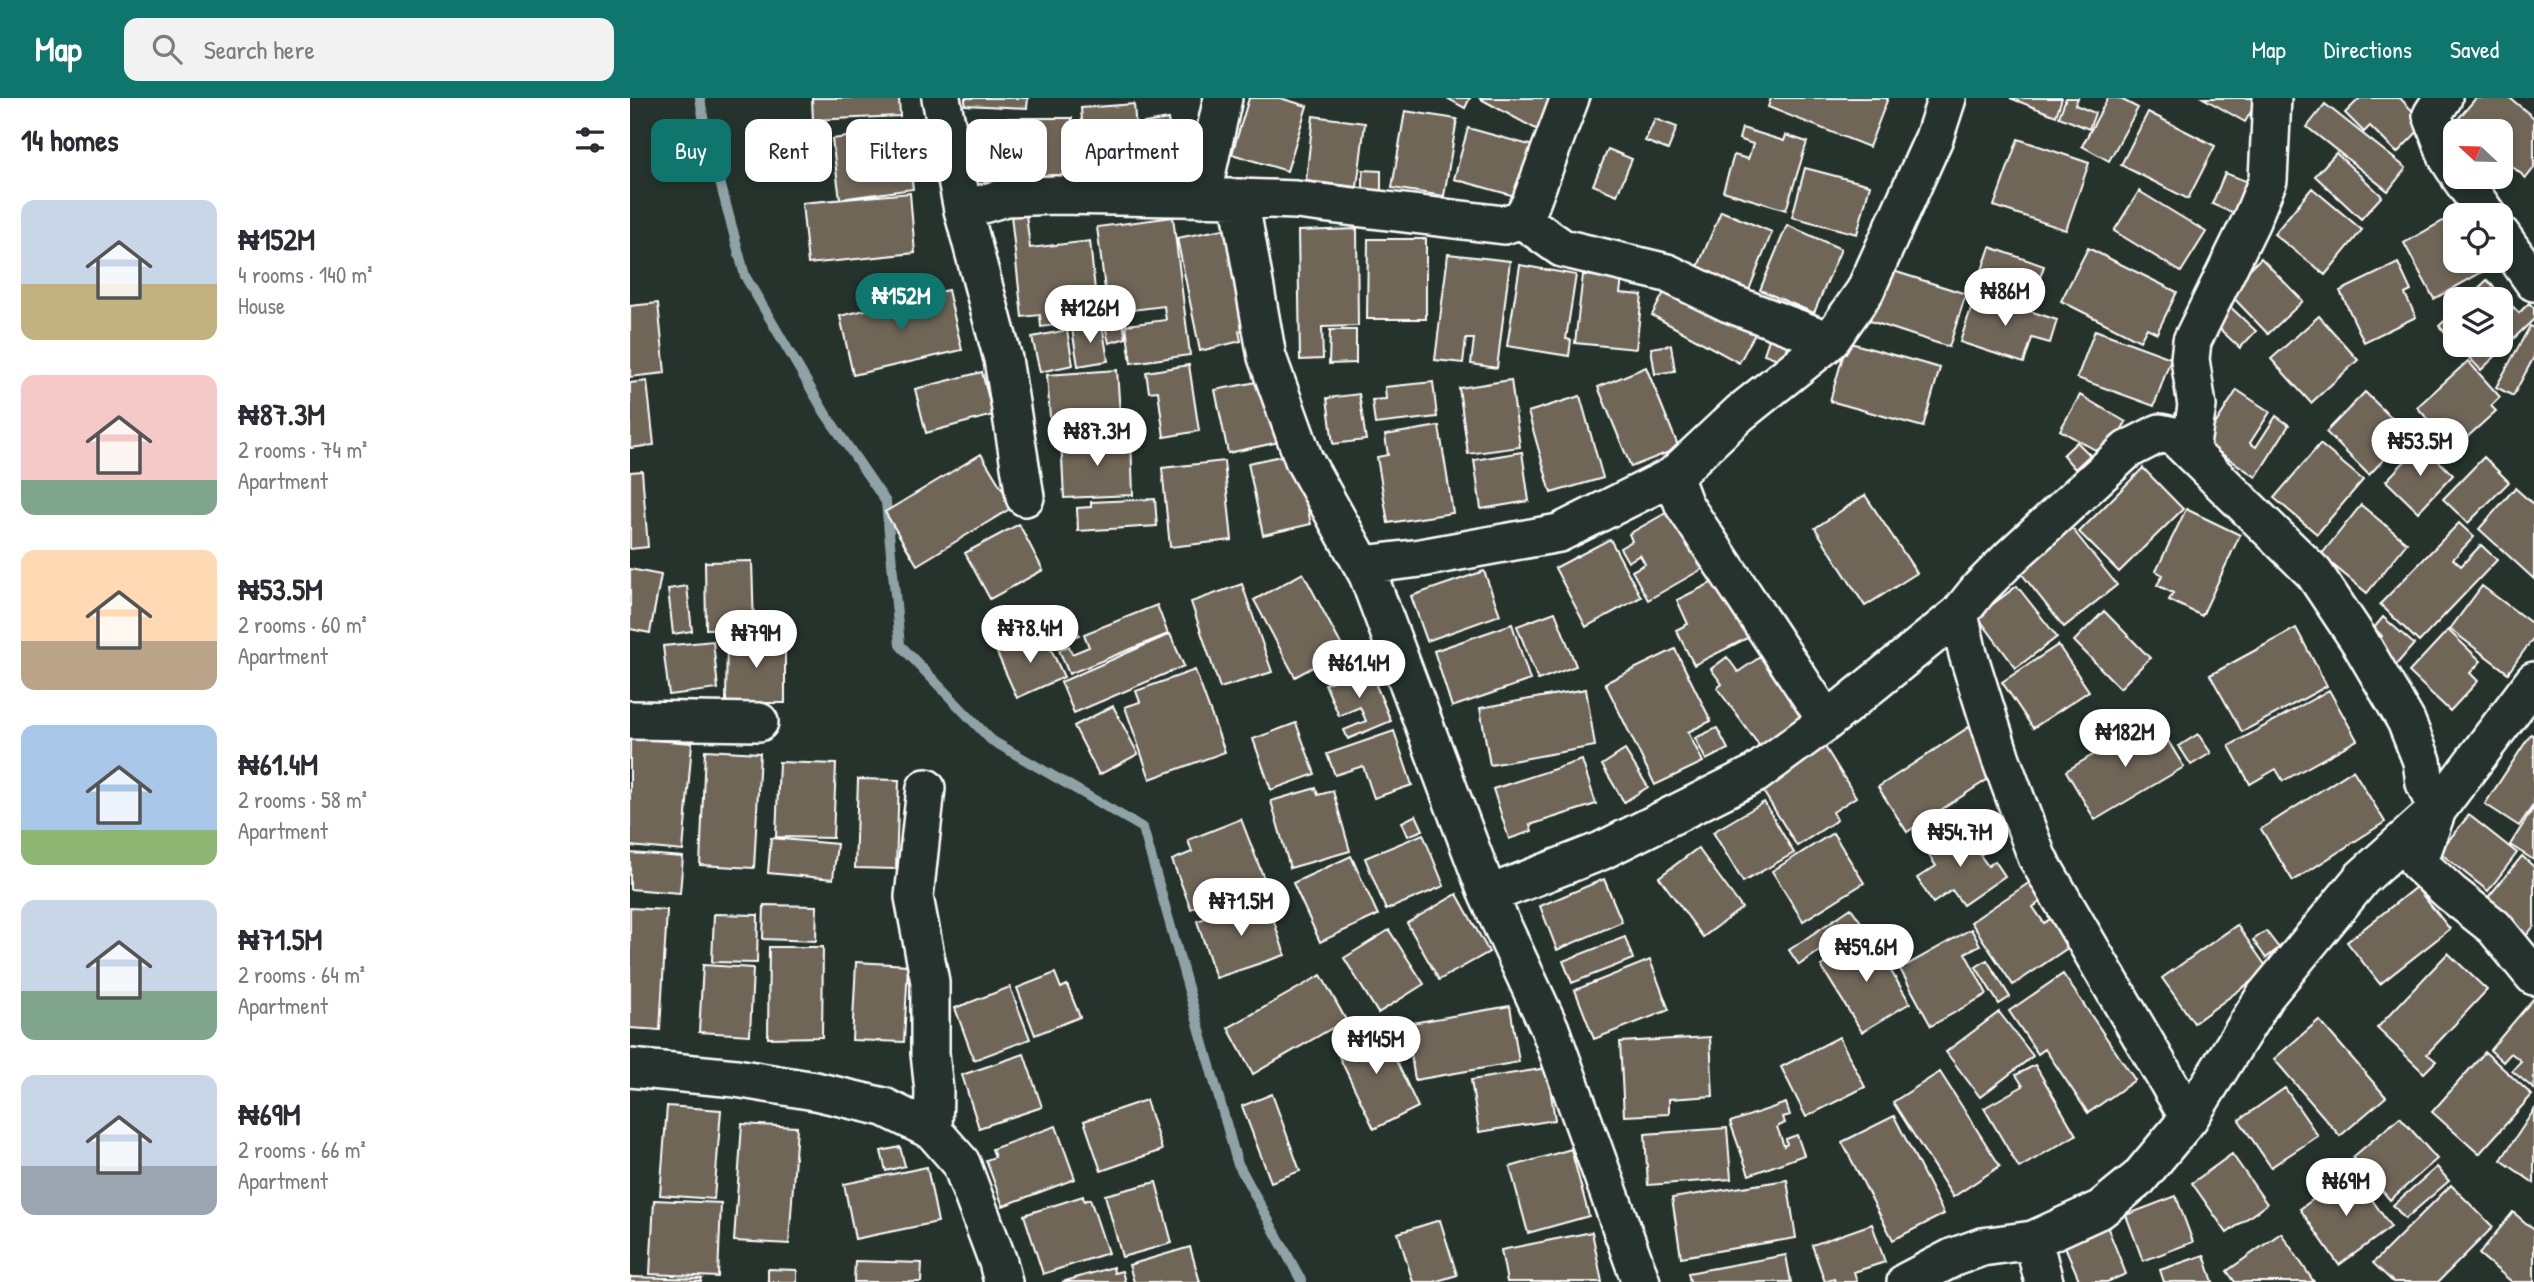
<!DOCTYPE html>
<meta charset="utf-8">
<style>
body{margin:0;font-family:"Patrick Hand",sans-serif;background:#f2f2f3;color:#2b2b33;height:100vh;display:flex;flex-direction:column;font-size:26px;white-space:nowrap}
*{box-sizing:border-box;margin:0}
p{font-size:23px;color:#7c7c81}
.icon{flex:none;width:38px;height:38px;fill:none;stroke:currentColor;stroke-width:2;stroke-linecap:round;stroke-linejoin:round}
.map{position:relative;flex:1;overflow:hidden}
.drawer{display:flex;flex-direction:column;background:#fff;width:630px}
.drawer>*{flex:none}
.hud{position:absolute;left:21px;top:21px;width:665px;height:63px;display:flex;gap:14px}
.needle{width:46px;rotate:292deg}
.buttons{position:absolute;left:1813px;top:21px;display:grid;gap:14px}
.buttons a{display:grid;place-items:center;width:70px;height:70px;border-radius:14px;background:#fff;box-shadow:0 4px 10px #0003;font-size:35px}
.price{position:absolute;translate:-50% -60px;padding:0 16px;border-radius:24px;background:#fff;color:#222;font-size:23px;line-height:46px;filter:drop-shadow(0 2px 4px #0008)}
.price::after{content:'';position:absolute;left:50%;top:42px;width:21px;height:16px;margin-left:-10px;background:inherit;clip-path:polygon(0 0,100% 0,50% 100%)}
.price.on{background:#0f766e;color:#fff}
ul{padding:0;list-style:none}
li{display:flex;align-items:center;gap:21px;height:175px;padding:0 21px}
li span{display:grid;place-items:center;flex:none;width:196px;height:140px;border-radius:14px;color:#555}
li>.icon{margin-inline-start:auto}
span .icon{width:84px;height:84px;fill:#fffc;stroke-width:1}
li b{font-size:30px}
h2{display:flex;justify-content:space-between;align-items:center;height:84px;padding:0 21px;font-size:30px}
.pill{padding:0 24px;border-radius:14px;background:#fff;box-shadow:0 4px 10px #0003;font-size:24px;line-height:63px}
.pill.on{background:#0f766e;color:#fff}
header{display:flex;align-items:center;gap:42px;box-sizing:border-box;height:98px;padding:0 35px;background:#0f766e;color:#fff}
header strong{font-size:33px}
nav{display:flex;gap:38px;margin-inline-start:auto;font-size:24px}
.search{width:490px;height:63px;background:#f2f2f3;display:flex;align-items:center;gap:18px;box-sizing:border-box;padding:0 24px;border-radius:14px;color:#7c7c81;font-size:26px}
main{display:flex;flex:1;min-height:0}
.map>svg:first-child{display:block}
</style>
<header>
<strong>Map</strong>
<div class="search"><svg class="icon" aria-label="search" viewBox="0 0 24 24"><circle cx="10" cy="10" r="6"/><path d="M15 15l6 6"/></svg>Search here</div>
<nav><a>Map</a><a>Directions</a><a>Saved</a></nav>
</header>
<main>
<section class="drawer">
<h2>14 homes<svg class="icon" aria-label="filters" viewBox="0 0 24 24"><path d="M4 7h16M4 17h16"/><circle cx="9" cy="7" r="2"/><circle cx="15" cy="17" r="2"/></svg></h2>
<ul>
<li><span style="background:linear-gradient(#c9d6e8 60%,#c2b280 0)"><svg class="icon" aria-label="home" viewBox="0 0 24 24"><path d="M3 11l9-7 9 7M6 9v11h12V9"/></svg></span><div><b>₦152M</b><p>4 rooms · 140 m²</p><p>House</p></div></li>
<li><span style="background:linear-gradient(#f6c9c9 75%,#7fa58c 0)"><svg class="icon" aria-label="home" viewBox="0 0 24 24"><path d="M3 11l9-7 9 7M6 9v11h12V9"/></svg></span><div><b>₦87.3M</b><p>2 rooms · 74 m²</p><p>Apartment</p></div></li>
<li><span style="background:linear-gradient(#ffd9b3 65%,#b9a48a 0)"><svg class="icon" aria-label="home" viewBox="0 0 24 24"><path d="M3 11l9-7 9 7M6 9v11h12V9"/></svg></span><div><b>₦53.5M</b><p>2 rooms · 60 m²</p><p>Apartment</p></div></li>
<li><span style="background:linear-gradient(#a9c7e8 75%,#8fb573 0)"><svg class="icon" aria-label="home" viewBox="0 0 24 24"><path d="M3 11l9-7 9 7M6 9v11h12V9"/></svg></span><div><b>₦61.4M</b><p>2 rooms · 58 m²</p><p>Apartment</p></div></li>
<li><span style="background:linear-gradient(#c9d6e8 65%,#7fa58c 0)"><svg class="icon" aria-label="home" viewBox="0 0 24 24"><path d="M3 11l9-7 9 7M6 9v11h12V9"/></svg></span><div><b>₦71.5M</b><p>2 rooms · 64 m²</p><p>Apartment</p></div></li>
<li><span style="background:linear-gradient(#c9d6e8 65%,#9aa5b1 0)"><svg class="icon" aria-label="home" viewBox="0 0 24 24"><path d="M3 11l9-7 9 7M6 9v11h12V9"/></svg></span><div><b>₦69M</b><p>2 rooms · 66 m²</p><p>Apartment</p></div></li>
</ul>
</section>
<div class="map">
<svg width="1904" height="1184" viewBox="0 0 1904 1184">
<rect width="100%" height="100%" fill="#26332d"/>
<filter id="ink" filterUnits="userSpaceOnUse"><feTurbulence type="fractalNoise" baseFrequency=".0143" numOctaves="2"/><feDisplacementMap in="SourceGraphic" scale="14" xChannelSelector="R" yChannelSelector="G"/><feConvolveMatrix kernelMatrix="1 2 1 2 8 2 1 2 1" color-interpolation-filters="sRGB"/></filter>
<g filter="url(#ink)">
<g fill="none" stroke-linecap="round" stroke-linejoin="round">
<path stroke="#8fa3a6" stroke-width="10" d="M70,0L74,24L115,178L195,315L256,404L270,547L361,642L513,730L607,1064L672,1184"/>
</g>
<path fill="#706659" stroke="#fff" stroke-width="2" d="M182,0H269L270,18L183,22Z
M335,0H398L397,10L335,7Z
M619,0H650L677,8L657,73L602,56Z
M817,0H840L835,10Z
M849,0H932L913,35Z
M1141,0H1258L1239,49L1138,9Z
M1380,0H1432L1426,18Z
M1436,0H1448L1445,7L1465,15L1459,31L1429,19Z
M1478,0H1489L1508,10L1479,63L1452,48Z
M1573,0H1629L1615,24Z
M1730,0H1770L1795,26L1767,55L1740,28L1734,34L1715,15Z
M1846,0H1880L1904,20V70L1896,80L1871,59V33H1841L1827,22Z
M504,6L509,74L456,77L451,10Z
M1695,6L1776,70L1758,93L1677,29Z
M775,13L827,21L814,98L762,90Z
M1518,14L1585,48L1558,101L1491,67Z
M683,18L735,25L727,89L676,83Z
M355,20H442V78H355Z
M538,21L544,64L520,67L514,25Z
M1025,21L1047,29L1038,52L1015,43Z
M838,30L907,49L892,100L824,81Z
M1112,30L1154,43L1156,37L1177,44L1156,112L1093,93L1104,57L1118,61L1123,46L1109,41Z
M275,31L283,91L210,101L202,41Z
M1388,41L1459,65L1436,132L1364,108Z
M978,51L1002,61L987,97L963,87Z
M1706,55L1752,98L1731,121L1685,78Z
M1175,70L1240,87L1227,136L1162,119Z
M733,72L751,73V95L733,94Z
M1595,75L1623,86L1609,118L1582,106Z
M1682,90L1732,132L1695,177L1644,136Z
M1509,93L1576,134L1551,174L1484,133Z
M280,95L285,155L178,166L172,105Z
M1091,113L1142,134L1119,192L1067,171Z
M1829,114L1830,117H1825V163H1855L1859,170L1804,201L1774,145Z
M396,116L400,150L460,143L468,222L411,229L410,217L392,219L381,117Z
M543,119L560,257L501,265L496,227L536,222L534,208L478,215L467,129Z
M1157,127L1211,151L1184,215L1130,192Z
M604,129L617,231L609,233L611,243L570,253L547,140Z
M727,131L728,228L692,229L693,261L670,262L668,133Z
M738,141H796V221H737Z
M1360,149L1414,168L1403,200L1349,181Z
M1458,150L1547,194L1527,235L1517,230L1510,243L1431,203Z
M818,156L880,163L867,270L841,266L844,241H836L833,265L805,262Z
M1631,160L1673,203L1638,236L1597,193Z
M1768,165L1781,193L1775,196L1786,219L1734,244L1710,193Z
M890,167L946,177L936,241L941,242L939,258L877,248Z
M1257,171L1336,196L1319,249L1240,223Z
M953,177L992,181L990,195L1012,197L1006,251L945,245Z
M1857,182L1889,215L1899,205L1904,210V221L1851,272L1827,247H1871V201H1837Z
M1040,183L1127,232L1109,265L1022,217Z
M318,192L332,252L223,277L210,218Z
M1346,195L1427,222L1420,245L1402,240L1394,265L1330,244Z
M1594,203L1626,233L1610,250L1578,220Z
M28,205L35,275L0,279V208Z
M1825,213V245L1809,228Z
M1689,218L1728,262L1681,305L1641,261Z
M492,219L496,240L479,245L474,223Z
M472,226L478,263L448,268L442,231Z
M1900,228L1904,230V259L1883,298L1866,289Z
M437,232L443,267L410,274L402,239Z
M700,232H726V265L699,266Z
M1465,232L1541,260L1524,308L1447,280Z
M1139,241L1158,248L1153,263L1134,256Z
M1217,244L1310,270L1293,329L1200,303Z
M1041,247L1045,273L1025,276L1021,250Z
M1838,263L1870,299L1861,308L1866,313L1824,351L1787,309Z
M559,267L569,333L534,339L528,293L519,294L516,274Z
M1016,269L1049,350L1001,369L968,289Z
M487,272L491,330L421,334L417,277Z
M352,274L363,317L296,335L285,291Z
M642,281L654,343L598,355L585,292Z
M881,282L890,349L838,356L829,290Z
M17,283L24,347L0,350V285Z
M803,284L807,319L745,326L742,302L756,301L755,289Z
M1607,292L1640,314L1620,345L1626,349L1646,318L1659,327L1626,379L1574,344Z
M1735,294L1778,336L1739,377L1696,334Z
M729,296L736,342L703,346L697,300Z
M1450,297L1496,324L1476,358L1430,332Z
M950,298L973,380L921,395L898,314Z
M809,328L823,415L758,425L747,359L758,357L755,337Z
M447,339V343L501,340L503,397L434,400L431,340Z
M1447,344L1460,357L1445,371L1433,357Z
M1690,346L1733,382L1687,436L1644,400Z
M1791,346L1823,377L1788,414L1756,383Z
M892,354L899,403L851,411L844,362Z
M666,355L681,426L633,437L618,365Z
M351,356L383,409L287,467L255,414Z
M1854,359L1879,384L1838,425L1813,401Z
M594,363L602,442L540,449L532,370Z
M1513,370L1553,411L1489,474L1449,434Z
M12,373L18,449L0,451V374Z
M1885,390L1904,407V481L1849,431Z
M1235,397L1287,475L1235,508L1185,430Z
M525,401L527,428L448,433L447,410L461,409V404Z
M1731,407L1777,445L1737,495L1691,457Z
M1048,408L1081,466L1018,502L1002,473L1015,466L1010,457L998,464L990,450L1002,443L999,436Z
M1556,411L1610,437L1572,518L1539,502L1543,495L1527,487L1533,477L1526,473Z
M1436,423L1487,487L1434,529L1383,465Z
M1829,425L1844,439L1823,461L1831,468L1851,447L1867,462L1789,544L1750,506Z
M389,426L413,472L360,501L335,455Z
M980,441L1011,499L956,529L925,470Z
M122,463L124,530L76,531L75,464Z
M0,471L31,477L20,535L0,531Z
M854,473L870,517L797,543L781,498Z
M673,475L714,552L665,579L624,502Z
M1097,477L1125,536L1064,567L1046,532L1058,526L1047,502Z
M612,486L642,574L590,590L561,504Z
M57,488L62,533L43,536L38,491Z
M1387,488L1427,539L1386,570L1347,518Z
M1852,488L1904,527V539L1878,575L1820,531Z
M527,507L538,536L439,576L429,552L439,548L442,556L459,549L454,536Z
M439,512L449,537L431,544L422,519Z
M1474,513L1520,560L1490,590L1444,543Z
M925,514L946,568L908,582L887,528Z
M1753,519L1784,546L1766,567L1744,547L1752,538L1744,530Z
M882,526L900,582L822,609L804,553Z
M1666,530L1697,588L1612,634L1580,577Z
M1818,532L1851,563L1840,575L1848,583L1820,613L1779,574Z
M413,534L434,579L387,600L367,555Z
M540,536L554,568L444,615L431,584Z
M97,538H155V605H96Z
M83,543L88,591L39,597L33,548Z
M1428,547L1459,593L1403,630L1372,584Z
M1045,551L1081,623L1058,634L1073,664L1025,687L975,585Z
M1097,559L1108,574L1130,559L1177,623L1134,654L1087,590L1092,586L1081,571Z
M738,568L761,623L718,641L714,632L736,623L730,609L709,618L695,586Z
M565,572L595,654L520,681L495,609L510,604L506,593Z
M956,591L965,648L860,667L850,610Z
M1699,592L1727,642L1653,683L1646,671L1620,686L1599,648Z
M483,608L508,656L469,677L444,628Z
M1524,620L1554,669L1465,722L1436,673Z
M666,625L685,676L641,692L623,641Z
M1339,629L1369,674L1277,734L1248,689Z
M1087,630L1098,651L1076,662L1065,640Z
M764,633L782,687L744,700L733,668L705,677L697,656Z
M1568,636L1581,655L1561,667L1549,648Z
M1901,636L1904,638V706L1889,728L1855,706Z
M0,640L62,645L53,753L0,748Z
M1192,644L1226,699L1203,714L1207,722L1167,748L1128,685Z
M75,652L130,655L124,770L70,767Z
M995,652L1018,689L994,704L972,667Z
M952,662L966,706L900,727L902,733L879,741L863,691Z
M149,664L206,666L203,740L146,739Z
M1723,672L1755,724L1663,783L1631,731Z
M228,681L269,682L266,771L225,770Z
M686,690L688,697L703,693L720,753L660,770L641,703Z
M1134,704L1164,755L1113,784L1083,734Z
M1904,709V762L1880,747Z
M786,717L793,732L778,738L772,724Z
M1839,717L1887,755L1858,793L1809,754Z
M611,721L638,791L573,816L570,807L561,811L542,762L562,754L558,742Z
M1341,728L1357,752L1350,757L1358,768L1365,763L1375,778L1333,807L1322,792L1303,805L1287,780L1306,768L1299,757Z
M1203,735L1234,785L1173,823L1142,773Z
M793,736L814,788L756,812L735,760Z
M141,740L207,746L203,781L138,775Z
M1068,750L1112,810L1073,839L1029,779Z
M0,755L53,759L50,795L0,791Z
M721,758L748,817L690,844L663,785Z
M1892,758L1904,769V828L1896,838L1855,803Z
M974,781L992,824L927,852L910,808Z
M1403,782L1416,800L1403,809L1414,825L1426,817L1445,845L1383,887L1341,824Z
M1786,789L1820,831L1750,886L1717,844Z
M827,796L859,854L809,882L777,825Z
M636,799L655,857L586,880L567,823Z
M134,807L187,808L186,843L133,841Z
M0,810L37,812L30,932L0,930Z
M1221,810L1231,824L1169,867L1159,852Z
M84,816L128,817L127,865L82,864Z
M1607,827L1638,871L1564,925L1532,880Z
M1341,831L1350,847L1335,855L1357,896L1301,928L1270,871Z
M759,832L794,886L748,915L714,860Z
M1636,833L1649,850L1636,860L1623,842Z
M1240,838L1280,905L1232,934L1191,868Z
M995,839L1003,861L942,885L933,863Z
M139,849H193L192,939L138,940Z
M1818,855L1857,892L1797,956L1806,963L1794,975L1747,930Z
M1020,862L1039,912L964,941L945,892Z
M1357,862L1380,899L1369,906L1346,869Z
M226,864L278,867L274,944L222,942Z
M73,867L123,870L120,937L69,934Z
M425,875L431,890L437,887L450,919L405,937L387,890Z
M1433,876L1505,982L1458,1015L1415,951L1408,956L1379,913Z
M691,877L716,922L623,976L598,930Z
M380,889L400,941L344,962L325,910Z
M1904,900V991L1882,973L1891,963L1881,955L1873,964L1860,952Z
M880,908L889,964L785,982L776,926Z
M1369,914L1403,958L1350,999L1316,954Z
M1689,922L1756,999L1710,1038L1644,961Z
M749,926L788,1009L744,1031L704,948Z
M1080,939L1083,998L1039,1001V1016L994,1018L990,944Z
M1209,939L1235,989L1176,1019L1151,969Z
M1855,954L1902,997L1849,1056L1802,1014Z
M394,956L412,1009L349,1030L332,977Z
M1405,967L1446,1037L1389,1070L1354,1010L1393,988L1386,977Z
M917,970L925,1022L849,1034L841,982Z
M1310,974L1370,1068L1323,1099L1263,1004Z
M1655,990L1688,1038L1641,1069L1609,1022Z
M642,996L670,1073L641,1084L612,1008Z
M516,1002L532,1052L471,1073L454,1023Z
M1156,1005L1160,1017L1153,1019L1155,1025L1147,1029L1154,1048L1157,1046L1156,1041L1167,1037L1174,1057L1119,1077L1100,1024Z
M37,1008L91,1012L84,1101L30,1097Z
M1904,1012V1085L1871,1062Z
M1264,1018L1314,1116L1263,1142L1212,1044Z
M1770,1019L1807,1061L1760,1102L1723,1059Z
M112,1026L167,1029L159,1146L104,1143Z
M426,1028L445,1081L373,1108L356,1062L365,1059L362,1051Z
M1097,1030L1101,1081L1018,1087L1015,1036Z
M270,1049L275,1068L256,1073L251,1053Z
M941,1051L959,1118L898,1135L880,1069Z
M1602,1056L1637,1106L1597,1135L1562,1085Z
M297,1069L308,1124L225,1141L214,1086Z
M1807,1069L1819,1083L1775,1121L1763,1107Z
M1722,1073L1761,1129L1709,1167L1670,1111Z
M1157,1082L1166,1140L1051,1159L1042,1100Z
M526,1084L542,1145L492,1159L475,1097Z
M1821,1087L1863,1129L1808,1184H1763L1743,1165Z
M453,1098L454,1103L460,1101L478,1155L413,1176L394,1117Z
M1546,1098L1563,1144L1513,1163L1496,1117Z
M24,1102L91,1105L88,1179L20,1176Z
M1883,1114L1904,1132V1184H1882L1849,1156Z
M810,1122L827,1177L804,1184H783L768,1135Z
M1242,1126L1255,1164L1224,1174L1227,1183L1224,1184H1205L1204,1181L1195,1184L1182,1147Z
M1477,1128L1496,1176L1477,1184H1450L1434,1146Z
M962,1134L972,1184H877L871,1152Z
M1651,1135L1684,1184H1605L1597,1173Z
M560,1149L570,1184H504L499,1167Z
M1156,1157L1161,1184H1060L1058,1175Z
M1574,1157L1583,1184H1534L1530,1172Z
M225,1163L292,1165L291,1184H224Z
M483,1169L484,1175L492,1173L495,1184H432Z
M138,1171L167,1172V1184H138Z
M0,1179L72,1181L71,1184H0Z"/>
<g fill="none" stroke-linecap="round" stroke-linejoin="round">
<g stroke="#fff" stroke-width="42">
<path id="minor" d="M311,0L333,112L373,261L395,399
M1813,0L1802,17L1818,60L1825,71
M1830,79L1857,117
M571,100L593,0
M609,100L637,259L674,362L738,477L858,797L920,931L1011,1184
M333,112L376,99L425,97L609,100L666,102L874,127L891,121L900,107L940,0
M891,121L932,150L1037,175L1099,205L1200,243
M1871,137L1904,184
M1560,353L1567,308L1560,261L1562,243L1621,123L1638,82L1642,0
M733,467L791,460L929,435L1043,378
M1329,516L1338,556L1371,661L1407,759L1559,1020
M0,622L129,624
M1197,623L1054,407L1043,378L1110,315L1200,243L1235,193L1304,40L1317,0
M296,690L284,799L300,884V955L304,993L303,1033
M858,797L971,753L1125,676L1197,623L1329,516L1349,491L1381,459L1497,352L1530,335L1544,338L1684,475L1730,544L1776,623L1792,663L1795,685L1807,712L1788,765L1821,795L1864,829L1904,878
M0,970L106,980L185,993L254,1009L303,1033L331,1065L368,1164L373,1184
M1403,1142L1414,1184
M1276,1184L1324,1159L1352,1149L1403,1142L1471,1111L1509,1080L1559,1020L1635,898L1732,780L1807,712L1904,583"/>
</g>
<use href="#minor" stroke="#26332d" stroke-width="37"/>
</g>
</g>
</svg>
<div class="buttons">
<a><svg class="needle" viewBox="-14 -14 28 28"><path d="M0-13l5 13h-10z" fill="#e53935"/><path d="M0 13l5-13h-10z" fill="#7c7c81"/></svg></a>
<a><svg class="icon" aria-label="locate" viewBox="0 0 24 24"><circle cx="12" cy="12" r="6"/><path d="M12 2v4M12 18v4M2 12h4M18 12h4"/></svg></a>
<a><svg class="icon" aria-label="layers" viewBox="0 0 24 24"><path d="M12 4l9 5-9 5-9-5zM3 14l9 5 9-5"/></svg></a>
</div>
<b class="price" style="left:1375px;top:230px">₦86M</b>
<b class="price on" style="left:271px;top:235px">₦152M</b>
<b class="price" style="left:460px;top:247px">₦126M</b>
<b class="price" style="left:467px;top:370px">₦87.3M</b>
<b class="price" style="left:1790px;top:380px">₦53.5M</b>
<b class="price" style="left:400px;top:567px">₦78.4M</b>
<b class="price" style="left:126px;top:572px">₦79M</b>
<b class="price" style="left:729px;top:602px">₦61.4M</b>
<b class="price" style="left:1495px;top:671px">₦182M</b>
<b class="price" style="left:1330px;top:771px">₦54.7M</b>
<b class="price" style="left:611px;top:840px">₦71.5M</b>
<b class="price" style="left:1236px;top:886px">₦59.6M</b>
<b class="price" style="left:746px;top:978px">₦145M</b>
<b class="price" style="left:1716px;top:1120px">₦69M</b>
<div class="hud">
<a class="pill on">Buy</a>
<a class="pill">Rent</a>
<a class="pill">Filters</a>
<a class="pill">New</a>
<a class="pill">Apartment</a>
</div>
</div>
</main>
